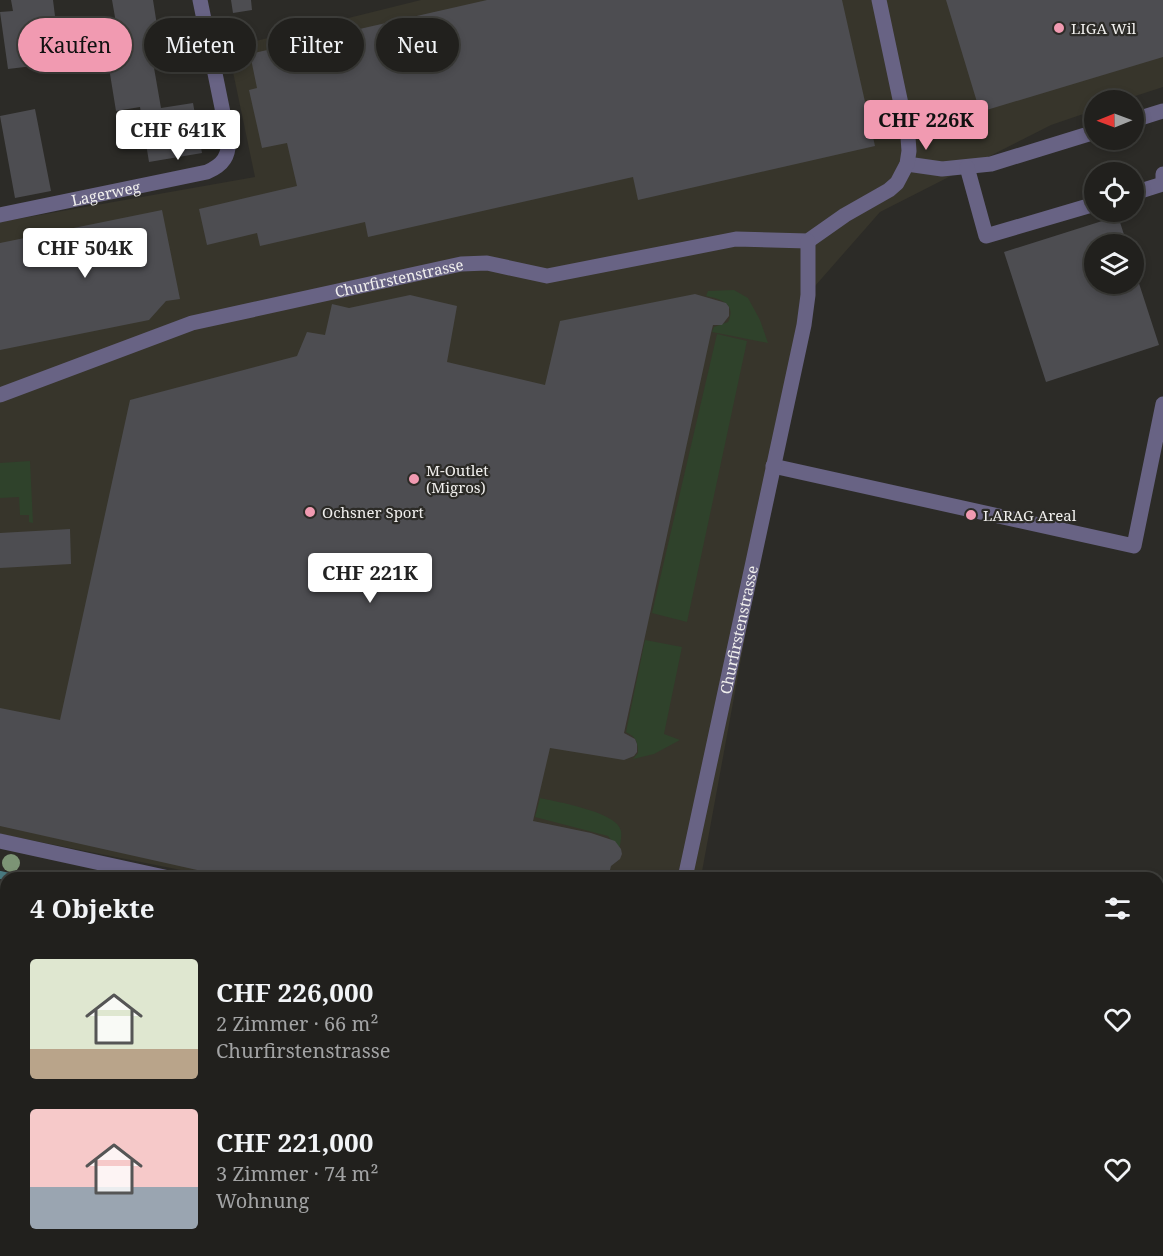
<!DOCTYPE html>
<html lang="de">
<meta charset="utf-8">
<style>
body{margin:0;font-family:"Noto Serif",serif;background:#2d2d2a;color:#f1f3f6;height:100vh;display:flex;flex-direction:column;font-size:22px;white-space:nowrap}
*{box-sizing:border-box;margin:0}
p{font-size:20px;color:#a2a3a4}
.icon{flex:none;width:33px;height:33px;fill:none;stroke:currentColor;stroke-width:2;stroke-linecap:round;stroke-linejoin:round}
.map{position:relative;flex:1;overflow:hidden}
.drawer{position:absolute;left:0px;top:872px;width:1164px;height:386px;display:flex;flex-direction:column;background:#21201d;border-radius:18px 18px 0 0;box-shadow:0 3px 9px #0003,0 0 0 2px #3e3e3b}
.drawer>*{flex:none}
.hud{position:absolute;left:18px;top:18px;width:600px;height:54px;display:flex;gap:12px}
.needle{width:39px;rotate:269deg}
.tools{position:absolute;left:1084px;top:90px;display:grid;gap:12px}
.tools a{display:grid;place-items:center;width:60px;height:60px;border-radius:50%;background:#21201d;box-shadow:0 3px 9px #0003,0 0 0 2px #3e3e3b;font-size:30px}
.price{position:absolute;translate:-50% -51px;padding:0 14px;border-radius:6px;background:#fff;color:#222;font-size:20px;line-height:39px;filter:drop-shadow(0 2px 3px #0008)}
.price::after{content:'';position:absolute;left:50%;top:36px;width:18px;height:14px;margin-left:-9px;background:inherit;clip-path:polygon(0 0,100% 0,50% 100%)}
.price.current{background:#f19ab1;color:#111}
ul{padding:0;list-style:none}
li{display:flex;align-items:center;gap:18px;height:150px;padding:0 30px}
li span{display:grid;place-items:center;flex:none;width:168px;height:120px;border-radius:6px;color:#555}
li>.icon{margin-inline-start:auto}
span .icon{width:72px;height:72px;fill:#fffc;stroke-width:1}
li b{font-size:26px}
h2{display:flex;justify-content:space-between;align-items:center;height:72px;padding:0 30px;font-size:26px}
.tag{padding:0 21px;border-radius:27px;background:#21201d;box-shadow:0 3px 9px #0003,0 0 0 2px #3e3e3b;font-size:21px;line-height:54px}
.tag.current{background:#f19ab1;color:#111}
.map>svg:first-child{display:block}
</style>
<div class="map">
<svg width="1163" height="1256" viewBox="0 0 1163 1256">
<rect width="100%" height="100%" fill="#2c2b27"/>
<path fill="#37352b" d="M421,0H1163V87L1123,100H1095V110L1051,125L880,212L808,294L701,877H216L0,834V222L255,177L228,48Z
M0,886L6,888V1251H1158V1132L1163,1134V1256H0Z"/>
<path fill="#2f422b" d="M734,290L748,298L760,320L768,343L712,332L714,327L728,322C737,304 721,299 706,296L708,291Z
M717,334L747,341L687,622L652,613Z
M30,461L33,523L29,522V515H20L19,497L0,498V463Z
M645,640L682,647L664,734L680,740L654,754L633,759L638,753C638,742 636,737 626,732Z
M540,798C557,802 618,812 621,831C622,837 620,845 619,850L608,836L535,817Z
M1158,1014L1163,1016V1136L1158,1135Z"/>
<g fill="none" stroke-linecap="round" stroke-linejoin="round">
<path stroke="#497a80" stroke-width="8" d="M0,875L13,878"/>
</g>
<path fill="#4d4d51" d="M11,0H53L59,48L31,52L33,66L8,69L0,12L13,11Z
M112,0H153L159,38L149,39L161,108L193,103L202,153L149,162L140,107L116,111L105,43L119,40Z
M231,0H251L252,10L233,13Z
M487,0H842L875,146L638,200L633,177L368,237L365,222L260,246L257,233L207,245L199,209L297,186L287,143L262,148L249,90L257,88L250,54Z
M946,0H1163V57L980,112Z
M35,109L51,191L15,198L0,116Z
M162,210L180,299L166,301L149,320L0,350V243Z
M1118,216L1127,244H1095V284H1134V268L1159,345L1046,382L1004,252Z
M695,294L726,303L729,307V316L722,325H713L711,333L624,733L635,739L637,744V752L634,756L624,760L550,748L533,821L591,833L615,841L621,849L622,854L620,859L611,866L608,878H233L0,826V708L60,720L130,400L297,356L307,332L325,335L332,304L349,308L410,295L457,306L447,362L545,385L560,321Z
M70,529L71,564L0,568V533Z
M0,1033H6V1239H0Z
M266,1251H732L731,1256H284Z"/>
<g fill="none" stroke-linecap="round" stroke-linejoin="round">
<path stroke="#777672" stroke-width="4" stroke-dasharray="4.5 3" stroke-linecap="butt" d="M1158,1138L1163,1139"/>
<g stroke="#686384" stroke-width="15">
<path d="M1134,120L1163,111"/>
<path d="M907,164L942,169L991,164L1095,132"/>
<path d="M967,167L986,236L1095,204"/>
<path d="M1134,193L1163,184V174"/>
<path id="s1" d="M0,215L207,172C223,165 230,156 228,137L200,0"/>
<path id="s2" d="M0,395L192,323L461,264L487,263L547,276L736,239L808,241L845,215L889,190L897,183L907,164L909,151L908,137L879,0"/>
<path d="M773,466L1134,546L1163,404"/>
<path d="M0,841L169,878"/>
<path id="s3" d="M685,878L804,325L808,295V241"/>
</g>
<path stroke="#949390" stroke-width="4.5" stroke-dasharray="10 10" stroke-linecap="butt" d="M0,912L6,913
M0,927L6,928
M0,942L6,944
M1158,1159L1163,1160
M1158,1174L1163,1175
M1158,1189L1163,1191
M1158,1215L1163,1216"/>
</g>
<circle fill="#7c9475" cx="11" cy="863" r="9"/>
<g fill="#f19ab1" stroke="#2c2b27" stroke-width="2">
<circle cx="1059" cy="28" r="6"/>
<circle cx="414" cy="479" r="6"/>
<circle cx="310" cy="512" r="6"/>
<circle cx="971" cy="515" r="6"/>
</g>
<g text-anchor="middle" dominant-baseline="central" stroke-width="4.5" stroke-linejoin="round" paint-order="stroke">
<g font-size="15" fill="#f0efed" stroke="#2c2b27" text-anchor="start">
<text x="1071" y="28">LIGA Wil</text>
<text x="426" y="470">M-Outlet<tspan x="426" dy="17">(Migros)</tspan></text>
<text x="322" y="512">Ochsner Sport</text>
<text x="983" y="515">LARAG Areal</text>
</g>
<g font-size="15" fill="#f0efed" stroke="#2c2b27">
<text stroke="none"><textPath href="#s1" startOffset="108">Lagerweg</textPath></text>
<text stroke="none"><textPath href="#s2" startOffset="417">Churfirstenstrasse</textPath></text>
<text stroke="none"><textPath href="#s3" startOffset="254">Churfirstenstrasse</textPath></text>
</g>
</g>
</svg>
<div class="tools">
<a><svg class="needle" viewBox="-14 -14 28 28"><path d="M0-13l5 13h-10z" fill="#e53935"/><path d="M0 13l5-13h-10z" fill="#a2a3a4"/></svg></a>
<a><svg class="icon" aria-label="locate" viewBox="0 0 24 24"><circle cx="12" cy="12" r="6"/><path d="M12 2v4M12 18v4M2 12h4M18 12h4"/></svg></a>
<a><svg class="icon" aria-label="layers" viewBox="0 0 24 24"><path d="M12 4l9 5-9 5-9-5zM3 14l9 5 9-5"/></svg></a>
</div>
<b class="price current" style="left:926px;top:151px">CHF 226K</b>
<b class="price" style="left:178px;top:161px">CHF 641K</b>
<b class="price" style="left:85px;top:279px">CHF 504K</b>
<b class="price" style="left:370px;top:604px">CHF 221K</b>
<div class="hud">
<a class="tag current">Kaufen</a>
<a class="tag">Mieten</a>
<a class="tag">Filter</a>
<a class="tag">Neu</a>
</div>
<section class="drawer">
<h2>4 Objekte<svg class="icon" aria-label="filters" viewBox="0 0 24 24"><path d="M4 7h16M4 17h16"/><circle cx="9" cy="7" r="2"/><circle cx="15" cy="17" r="2"/></svg></h2>
<ul>
<li><span style="background:linear-gradient(#dfe7d0 75%,#b9a48a 0)"><svg class="icon" aria-label="home" viewBox="0 0 24 24"><path d="M3 11l9-7 9 7M6 9v11h12V9"/></svg></span><div><b>CHF 226,000</b><p>2 Zimmer · 66 m²</p><p>Churfirstenstrasse</p></div><svg class="icon" aria-label="heart" viewBox="0 0 24 24"><path d="M12 20l-8-8c-3-5 5-10 8-4 3-6 11-1 8 4z"/></svg></li>
<li><span style="background:linear-gradient(#f6c9c9 65%,#9aa5b1 0)"><svg class="icon" aria-label="home" viewBox="0 0 24 24"><path d="M3 11l9-7 9 7M6 9v11h12V9"/></svg></span><div><b>CHF 221,000</b><p>3 Zimmer · 74 m²</p><p>Wohnung</p></div><svg class="icon" aria-label="heart" viewBox="0 0 24 24"><path d="M12 20l-8-8c-3-5 5-10 8-4 3-6 11-1 8 4z"/></svg></li>
</ul>
</section>
</div>
